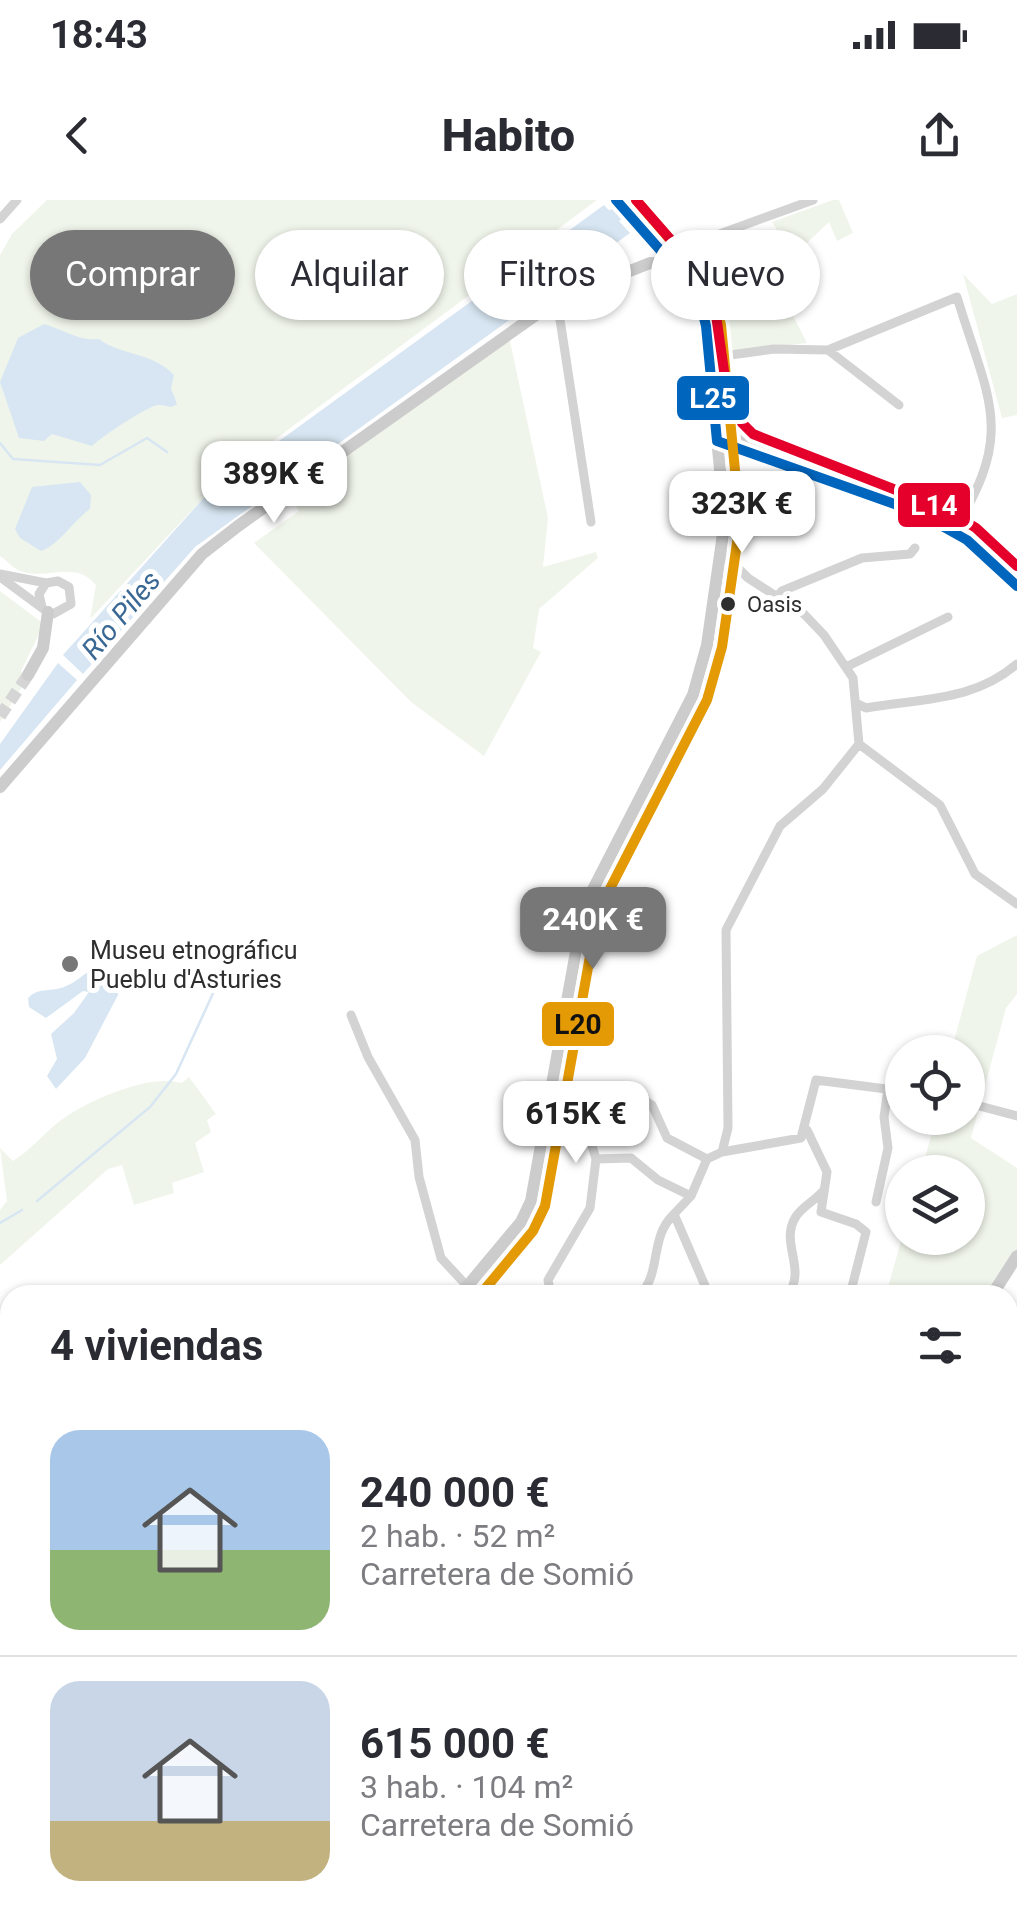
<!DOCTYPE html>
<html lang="es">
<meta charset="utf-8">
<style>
body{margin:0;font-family:Roboto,sans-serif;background:#f7f7f7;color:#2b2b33;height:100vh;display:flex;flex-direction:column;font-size:38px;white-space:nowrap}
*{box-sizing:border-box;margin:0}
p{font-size:32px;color:#7c7c81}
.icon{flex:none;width:55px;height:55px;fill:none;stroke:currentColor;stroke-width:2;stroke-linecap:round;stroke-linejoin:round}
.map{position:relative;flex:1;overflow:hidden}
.details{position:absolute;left:0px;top:1085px;width:1018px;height:642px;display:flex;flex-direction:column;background:#fff;border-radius:30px 30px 0 0;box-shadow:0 2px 8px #0004}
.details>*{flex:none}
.banner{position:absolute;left:30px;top:30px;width:958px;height:90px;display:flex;gap:20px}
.buttons{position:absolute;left:885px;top:835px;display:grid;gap:20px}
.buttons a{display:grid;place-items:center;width:100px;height:100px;border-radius:50%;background:#fff;box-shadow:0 2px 8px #0004;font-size:50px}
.price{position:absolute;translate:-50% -85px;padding:0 22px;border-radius:20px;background:#fff;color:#222;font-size:32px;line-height:65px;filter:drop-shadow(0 2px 5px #0008)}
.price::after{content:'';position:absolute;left:50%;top:60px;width:30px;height:22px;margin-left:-15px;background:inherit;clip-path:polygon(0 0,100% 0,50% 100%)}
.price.active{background:#777;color:#fff}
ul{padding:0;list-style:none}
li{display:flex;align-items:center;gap:30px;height:250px;padding:0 50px}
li+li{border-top:2px solid #e1e1e2}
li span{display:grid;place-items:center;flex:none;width:280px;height:200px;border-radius:30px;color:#555}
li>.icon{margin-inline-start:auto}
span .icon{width:120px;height:120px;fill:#fffc;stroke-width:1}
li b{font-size:42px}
h2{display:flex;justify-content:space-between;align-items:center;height:120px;padding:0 50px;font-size:42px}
.chip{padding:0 35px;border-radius:45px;background:#fff;box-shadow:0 2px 8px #0004;font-size:35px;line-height:90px}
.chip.active{background:#777;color:#fff}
.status{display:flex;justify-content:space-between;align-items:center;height:70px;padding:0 50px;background:#fff;direction:ltr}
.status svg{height:28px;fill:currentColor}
header{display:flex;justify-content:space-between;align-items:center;height:130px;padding:0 50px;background:#fff;font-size:45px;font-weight:800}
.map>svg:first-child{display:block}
</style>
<div class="status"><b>18:43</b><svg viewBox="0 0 49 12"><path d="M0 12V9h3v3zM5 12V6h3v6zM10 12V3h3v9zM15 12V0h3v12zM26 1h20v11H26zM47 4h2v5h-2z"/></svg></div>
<header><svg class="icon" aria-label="back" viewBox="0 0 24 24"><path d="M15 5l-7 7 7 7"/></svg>Habito<svg class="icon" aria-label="share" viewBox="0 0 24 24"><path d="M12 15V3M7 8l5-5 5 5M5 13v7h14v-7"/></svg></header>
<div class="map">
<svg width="1017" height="1727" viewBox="0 0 1017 1727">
<rect width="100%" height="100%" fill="#fff"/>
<path fill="#f0f5eb" d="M47,0H597L242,264L209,292L90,419L96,385C74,359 48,381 20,371C13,368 6,360 0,356V55L12,34Z
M833,0H839L853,33L837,41L829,22L793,56L772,22Z
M727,55L769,69L807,143L727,152L722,149L716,99Z
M963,74L992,104L1017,94V215L1002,218Z
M508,132L548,318L543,367L596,352L598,358L539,409L533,448L541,452L484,556L411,502L254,343L299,311L287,291Z
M0,391L44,424L21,471L29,476L0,522Z
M1017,735V794L1006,808L971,938L1017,968V1056L992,1095H886L902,1037L968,1038V972H921L936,918H968V852H951L977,756Z
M189,877L216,914L207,920L211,932L195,943L204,972L172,983L174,993L134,1005L122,965L108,969L0,1065V1010L7,1001L0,948L13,961C30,950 41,937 56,924C83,902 148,873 182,883Z"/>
<path fill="#d7e6f2" d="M604,5L630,33L195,347L83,474L63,455L209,292Z
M44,124C67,131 78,141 99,139C121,156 151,151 174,175L171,188L177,204C168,210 171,205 158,205C148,206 104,235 92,246L52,234L44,241L19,238L0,182L18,138Z
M80,282L91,295L90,309C73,321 58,346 41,351L20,338L15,329L32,287Z
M58,463L77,480L0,570V544Z
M100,766L118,788V795L85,858L56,889L47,876L57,859L51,834L74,813L89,792L83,791L46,818L29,807L28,798C40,786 52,793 66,786C79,781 85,771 100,766Z"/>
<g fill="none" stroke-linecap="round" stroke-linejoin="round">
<path stroke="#d7e6f2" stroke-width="2.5" d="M0,243L13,259L100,265L147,238L167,252
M37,1001L150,907L176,874L226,765
M0,1023L22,1010"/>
<path stroke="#d7e6f2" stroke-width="14" d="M598,26L639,0"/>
<path stroke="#d5d5d5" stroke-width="12" stroke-dasharray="12 6" stroke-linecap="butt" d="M0,516L28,475"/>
<path stroke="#d3d3d3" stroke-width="9" d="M0,19L17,0
M653,39L684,44
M703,40L813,0
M715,55L732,31
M661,57L696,41L712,47L714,60L708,69L683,71
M557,100L591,322
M707,113L712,65
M828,150L899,205
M709,158L774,149L828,150L957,97C988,200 1017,232 953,331
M0,374L46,383
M0,377L45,410L53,414L71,404L69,387L58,381L46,383L39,394L42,407
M776,398L782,391L862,358L910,354L915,348
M846,467L948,417
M858,504L866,508C921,498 973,502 1017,464
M859,544L940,605L975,674L1017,704
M351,815L368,857L415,940L419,977L441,1058L467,1086
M968,903L1017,916
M574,907L585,921L596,959
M548,910L639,897L652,905L667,938L707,959
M807,930L827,972L821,1012L856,1024L866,1032L850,1095
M722,952L801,938L816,880L902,891
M876,1002L888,948L884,917L888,889
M551,1095L548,1080L590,1008L596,959L631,958L658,980L691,996
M640,1095C662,1072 649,1038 674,1014
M709,1095L674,1014L691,996L707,959L722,952L728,928L726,730L780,626L823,589L859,544L853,478L824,435L804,414L748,378L721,351
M788,1095C807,1068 780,1044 795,1018C801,1007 815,1001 823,991
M1008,1408L1017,1405
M0,1433L10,1434
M1017,1606L1011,1632L1017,1643
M0,1690L10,1684
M360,1718L363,1727
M771,1718L777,1727
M127,1727L128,1718
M249,1727L250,1718"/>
<path stroke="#ccc" stroke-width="12" d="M718,206L729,232L745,247L940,323L967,340L1017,386
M28,475L43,448L48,412
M0,587L202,354L238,326L557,100L650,63L676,65
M460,1095L521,1022L531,1001L584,707L693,495L707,445L725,320L706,126L698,93L616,0
M992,1095L1017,1056
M1008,1477L1017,1492
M0,1574L10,1563
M1008,1582L1017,1570
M913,1718L923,1727
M801,1727L811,1718
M979,1727L982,1718"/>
<g stroke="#fff" stroke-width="18">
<path id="bus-1" d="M616,0L698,93L706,126L717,241L917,312L967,340L1017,386"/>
</g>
<g stroke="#fff" stroke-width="18">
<path id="bus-2" d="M480,1095L533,1031L545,1006L598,712L707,500L722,447L740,322L721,125L712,88L636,0"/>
</g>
<g stroke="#fff" stroke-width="18">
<path id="bus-3" d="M636,0L712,87L729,206
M726,183L742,223L753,234L947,310L976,328L1017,366"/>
</g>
<use href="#bus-1" stroke="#0065bd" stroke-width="10"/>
<use href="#bus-2" stroke="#e39a05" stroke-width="10"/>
<use href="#bus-3" stroke="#e4002b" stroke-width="10"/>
</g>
<circle fill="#2e2e2e" stroke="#fff" stroke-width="4" cx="728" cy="404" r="9"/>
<circle fill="#777" stroke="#fff" stroke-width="4" cx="70" cy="764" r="10"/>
<g text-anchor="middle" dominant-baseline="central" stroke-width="10" stroke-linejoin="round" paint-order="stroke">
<g font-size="22" fill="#2e2e2e" stroke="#fff" text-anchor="start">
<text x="747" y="404">Oasis</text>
</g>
<g font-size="25" fill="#2e2e2e" stroke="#fff" text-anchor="start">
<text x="90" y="750">Museu etnográficu<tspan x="90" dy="29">Pueblu d'Asturies</tspan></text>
</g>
<g font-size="28" font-style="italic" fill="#396894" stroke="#fff">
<text transform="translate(121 415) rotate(-50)">Río Piles</text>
</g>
</g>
<g stroke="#fff" stroke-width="4">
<rect x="675" y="174" width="76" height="48" rx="10" fill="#0065bd"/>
<rect x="896" y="281" width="76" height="48" rx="10" fill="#e4002b"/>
<rect x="540" y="800" width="76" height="48" rx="10" fill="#e39a05"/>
</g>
<g font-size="28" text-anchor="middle" font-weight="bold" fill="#fff">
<text x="713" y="208">L25</text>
<text x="934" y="315">L14</text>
</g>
<g font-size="28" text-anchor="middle" font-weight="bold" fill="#111">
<text x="578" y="834">L20</text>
</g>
</svg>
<div class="buttons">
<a><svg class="icon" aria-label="locate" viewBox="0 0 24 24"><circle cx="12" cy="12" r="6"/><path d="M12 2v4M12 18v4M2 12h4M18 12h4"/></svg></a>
<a><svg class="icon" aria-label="layers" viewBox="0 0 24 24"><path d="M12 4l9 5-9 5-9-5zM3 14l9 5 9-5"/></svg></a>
</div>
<b class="price" style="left:274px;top:326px">389K €</b>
<b class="price" style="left:742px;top:356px">323K €</b>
<b class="price active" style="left:593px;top:772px">240K €</b>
<b class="price" style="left:576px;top:966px">615K €</b>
<div class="banner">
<a class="chip active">Comprar</a>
<a class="chip">Alquilar</a>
<a class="chip">Filtros</a>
<a class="chip">Nuevo</a>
</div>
<section class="details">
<h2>4 viviendas<svg class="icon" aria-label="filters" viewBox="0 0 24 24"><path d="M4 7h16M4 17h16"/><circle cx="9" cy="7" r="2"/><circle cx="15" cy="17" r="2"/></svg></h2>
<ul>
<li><span style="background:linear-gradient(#a9c7e8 60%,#8fb573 0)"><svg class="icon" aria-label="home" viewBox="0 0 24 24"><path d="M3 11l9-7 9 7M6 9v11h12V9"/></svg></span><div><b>240 000 €</b><p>2 hab. · 52 m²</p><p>Carretera de Somió</p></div></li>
<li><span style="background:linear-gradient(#c9d6e8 70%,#c2b280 0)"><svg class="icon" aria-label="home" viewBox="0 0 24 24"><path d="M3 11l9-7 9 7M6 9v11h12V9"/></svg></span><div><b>615 000 €</b><p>3 hab. · 104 m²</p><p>Carretera de Somió</p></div></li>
</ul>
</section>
</div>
